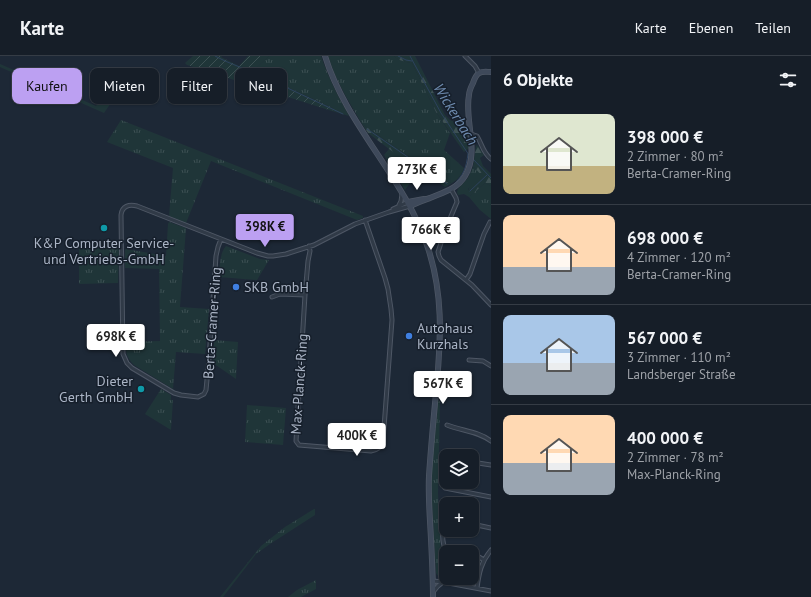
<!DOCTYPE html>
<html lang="de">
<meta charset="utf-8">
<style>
body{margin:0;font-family:"PT Sans",sans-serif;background:#232b34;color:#f1f3f6;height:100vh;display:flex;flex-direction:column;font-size:15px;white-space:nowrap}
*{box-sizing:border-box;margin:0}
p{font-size:13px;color:#9ea2a8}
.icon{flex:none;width:22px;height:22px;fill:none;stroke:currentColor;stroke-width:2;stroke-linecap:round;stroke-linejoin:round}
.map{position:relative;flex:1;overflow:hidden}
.side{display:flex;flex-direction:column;background:#161e28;width:320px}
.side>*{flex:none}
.banner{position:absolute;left:12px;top:12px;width:380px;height:36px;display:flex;gap:8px}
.controls{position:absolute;left:439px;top:393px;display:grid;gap:8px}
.controls a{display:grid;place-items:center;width:40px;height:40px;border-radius:8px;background:#161e28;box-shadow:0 1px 3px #0004,0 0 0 1px #353c45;font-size:20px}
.price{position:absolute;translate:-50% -34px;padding:0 9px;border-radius:4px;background:#fff;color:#222;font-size:13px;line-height:26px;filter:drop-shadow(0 1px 2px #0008)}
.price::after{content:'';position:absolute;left:50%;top:24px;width:12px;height:9px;margin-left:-6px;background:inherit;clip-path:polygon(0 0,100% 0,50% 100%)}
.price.active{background:#bca0f2;color:#111}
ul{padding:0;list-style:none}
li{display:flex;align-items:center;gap:12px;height:100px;padding:0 12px}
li+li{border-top:1px solid #353c45}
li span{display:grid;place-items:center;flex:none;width:112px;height:80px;border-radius:8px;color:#555}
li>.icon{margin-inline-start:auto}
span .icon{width:48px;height:48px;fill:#fffc;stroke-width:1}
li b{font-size:17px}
h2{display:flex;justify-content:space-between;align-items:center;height:48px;padding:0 12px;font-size:17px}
.pill{padding:0 14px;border-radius:8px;background:#161e28;box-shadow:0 1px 3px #0004,0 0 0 1px #353c45;font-size:14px;line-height:36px}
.pill.active{background:#bca0f2;color:#111}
header{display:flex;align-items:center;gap:24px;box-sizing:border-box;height:56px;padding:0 20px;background:#161e28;border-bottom:1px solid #353c45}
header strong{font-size:19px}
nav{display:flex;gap:22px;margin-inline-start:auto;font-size:14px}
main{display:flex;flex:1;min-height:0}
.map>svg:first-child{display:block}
</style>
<header>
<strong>Karte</strong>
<nav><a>Karte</a><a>Ebenen</a><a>Teilen</a></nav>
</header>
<main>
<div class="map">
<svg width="491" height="541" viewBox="0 0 491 541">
<defs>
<pattern id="grass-tufts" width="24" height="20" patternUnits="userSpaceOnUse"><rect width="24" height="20" fill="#1f3538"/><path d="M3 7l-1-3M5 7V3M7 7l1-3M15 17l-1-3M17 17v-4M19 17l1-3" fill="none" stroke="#3d5053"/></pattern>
<pattern id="forest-firs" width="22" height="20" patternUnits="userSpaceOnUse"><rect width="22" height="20" fill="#1f3538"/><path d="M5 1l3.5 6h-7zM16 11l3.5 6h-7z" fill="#3d5053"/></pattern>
<pattern id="garden-furrows" width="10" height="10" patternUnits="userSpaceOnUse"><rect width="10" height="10" fill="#1f3538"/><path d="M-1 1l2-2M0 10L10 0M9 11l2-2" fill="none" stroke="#3d5053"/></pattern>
</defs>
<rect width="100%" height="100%" fill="#1d2836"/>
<path fill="url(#grass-tufts)" d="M269,0H321C328,21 338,40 349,60L332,55L333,52L253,15Z
M328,0H394C399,5 406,6 412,7L436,56L450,77L444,94L464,112C462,119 457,124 452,127L447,126L362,68L344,37L335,19Z
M0,8L96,50L107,35L121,32L104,57L0,11Z
M121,64L363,160V162L357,164L211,105L186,167L169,160L173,112L107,86Z
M389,93L420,113L405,134L384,99Z
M473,111L475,112L482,119L468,133L470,140L485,127L491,130V163L480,154L469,141L464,138L458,139L457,136L458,133L468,122Z
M169,166L186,172L180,251L209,253L205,298L176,296L173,333L134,309C126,301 126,297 126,286L160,285L159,213L125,212V194L126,193L166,200L168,168Z
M79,185L119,192L118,227L79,228Z
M226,190L260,203L269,204L257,224L219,221C220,211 219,198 226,190Z
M214,284L238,286L236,323L213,307Z
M161,333L171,339V344H173L171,374L145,358Z
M438,343L440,346L438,437L442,522L439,521L436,517L431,430V411L437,360Z
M247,349L286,352L283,389L245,386Z
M314,453H315V459L270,488L256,498L223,541H220L261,490L285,471Z
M316,524V533L301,541H288L297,534Z"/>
<path fill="url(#forest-firs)" d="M394,0H415L445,59L450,64L455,66V70L465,75V72L468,73L469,92L464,96L436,56L412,7C406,6 399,5 394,0Z
M362,68L447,126L452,127L445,131L389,93L368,77Z
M477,89L478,90L484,99L480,102L483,110L491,118V130L485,127L469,141C465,131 475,126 481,119L475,112L473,111L476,90Z"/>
<path fill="url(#garden-furrows)" d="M193,0H222L221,1L239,10L248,0H269L253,15L333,52L332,55L187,9L185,7Z"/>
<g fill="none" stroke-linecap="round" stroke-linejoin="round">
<path stroke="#2d425d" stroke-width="1" d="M215,0L225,5L264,21L343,58
M398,0L406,4L412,5
M410,0L441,57L469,99
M367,73L447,128
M473,103L491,122
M453,129C464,119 466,112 468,98
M470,135L487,119"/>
<g stroke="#4e5765" stroke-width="5">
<path id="street" d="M465,0L475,10L479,17
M471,78L477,80C482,88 483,97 491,103
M451,133L456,142L457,146L446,172L438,196L439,200L441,204L472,229L491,249
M399,149L401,145L402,138
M393,153L408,146
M221,183L218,191L216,200L209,303L206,334L204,338L198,341L181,339L174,337L132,312L127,307L123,298L121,159C122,150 129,148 137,150L257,197L268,200H273L286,198L314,189L355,168L389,156L410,150
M309,190L310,195L308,205L305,239L296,385L299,389L371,395C377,394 381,392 383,385L392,264L391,253L388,233L385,222L365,164
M466,224L470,218L484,178L490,166
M272,241L280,238L305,239
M469,304L483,305L491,310
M447,369C462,375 478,375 491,385
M446,402L443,406L441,425L442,429L445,432L491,441
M472,406L491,409
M446,466C441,471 442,488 446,494L452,496
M472,468L491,472
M472,500L479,501L484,504
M433,525L443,526L491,535
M477,532C479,517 481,506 491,494
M433,536L438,530L443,526"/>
</g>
<g stroke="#4e5765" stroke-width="6">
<path id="secondary" d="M325,0C346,69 405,122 428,192C443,238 441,279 437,326C434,358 431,389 429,420C428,441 430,462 431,483C432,503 433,522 433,541
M408,146L424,143
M410,150C417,147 423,144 430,142C444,136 457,133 465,120C480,96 464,64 469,39C469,35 471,31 473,27C474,24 476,19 479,17C483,15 487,16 491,16"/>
</g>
<use href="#street" stroke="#303a47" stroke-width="3"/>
<use href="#secondary" stroke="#3e495a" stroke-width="4.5"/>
</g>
<g fill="#0f9aa8" stroke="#161f2b" stroke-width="1.5">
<circle cx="104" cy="172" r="4"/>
<circle cx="141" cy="333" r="4"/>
</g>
<g fill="#3f7fe0" stroke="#161f2b" stroke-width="1.5">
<circle cx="236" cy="231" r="4"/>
<circle cx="409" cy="280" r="4"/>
</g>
<g text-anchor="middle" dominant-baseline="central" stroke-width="3" stroke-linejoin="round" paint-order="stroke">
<g font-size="14" fill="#aab4c5" stroke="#161f2b" text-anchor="start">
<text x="104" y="187" text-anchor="middle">K&amp;P Computer Service-<tspan x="104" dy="16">und Vertriebs-GmbH</tspan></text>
<text x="244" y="231">SKB GmbH</text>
<text x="417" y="272">Autohaus<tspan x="417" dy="16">Kurzhals</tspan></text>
<text x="133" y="325" text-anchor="end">Dieter<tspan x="133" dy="16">Gerth GmbH</tspan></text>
</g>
<g font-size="14" fill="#aab4c5" stroke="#161f2b">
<text transform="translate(212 267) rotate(-86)">Berta-Cramer-Ring</text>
<text transform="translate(299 328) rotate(-86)">Max-Planck-Ring</text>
</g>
<g font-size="15" font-style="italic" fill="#6f8cb0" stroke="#161f2b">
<text transform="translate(456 58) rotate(58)">Wickerbach</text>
</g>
</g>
</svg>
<div class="controls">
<a><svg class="icon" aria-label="layers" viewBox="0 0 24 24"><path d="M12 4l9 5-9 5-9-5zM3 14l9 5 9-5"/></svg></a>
<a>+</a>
<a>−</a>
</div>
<b class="price" style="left:417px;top:135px">273K €</b>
<b class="price active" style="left:265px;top:192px">398K €</b>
<b class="price" style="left:431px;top:195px">766K €</b>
<b class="price" style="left:116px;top:302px">698K €</b>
<b class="price" style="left:443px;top:349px">567K €</b>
<b class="price" style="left:357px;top:401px">400K €</b>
<div class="banner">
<a class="pill active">Kaufen</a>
<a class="pill">Mieten</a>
<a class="pill">Filter</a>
<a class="pill">Neu</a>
</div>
</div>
<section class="side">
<h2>6 Objekte<svg class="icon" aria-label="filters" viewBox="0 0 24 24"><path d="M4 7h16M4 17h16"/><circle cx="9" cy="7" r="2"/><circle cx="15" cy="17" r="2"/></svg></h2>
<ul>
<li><span style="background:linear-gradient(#dfe7d0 65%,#c2b280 0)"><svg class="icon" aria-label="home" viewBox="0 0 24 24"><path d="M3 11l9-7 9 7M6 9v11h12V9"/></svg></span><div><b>398 000 €</b><p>2 Zimmer · 80 m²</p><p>Berta-Cramer-Ring</p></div></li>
<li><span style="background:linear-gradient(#ffd9b3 65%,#9aa5b1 0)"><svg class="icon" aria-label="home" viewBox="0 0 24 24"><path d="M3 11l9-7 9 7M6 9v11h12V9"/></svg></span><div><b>698 000 €</b><p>4 Zimmer · 120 m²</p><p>Berta-Cramer-Ring</p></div></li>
<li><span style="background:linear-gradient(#a9c7e8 60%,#9aa5b1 0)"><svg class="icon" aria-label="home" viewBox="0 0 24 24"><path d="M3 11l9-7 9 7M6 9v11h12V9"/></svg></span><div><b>567 000 €</b><p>3 Zimmer · 110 m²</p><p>Landsberger Straße</p></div></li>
<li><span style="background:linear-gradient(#ffd9b3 60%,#9aa5b1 0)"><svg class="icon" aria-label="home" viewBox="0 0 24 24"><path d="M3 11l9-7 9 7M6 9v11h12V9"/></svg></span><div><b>400 000 €</b><p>2 Zimmer · 78 m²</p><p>Max-Planck-Ring</p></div></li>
</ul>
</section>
</main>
